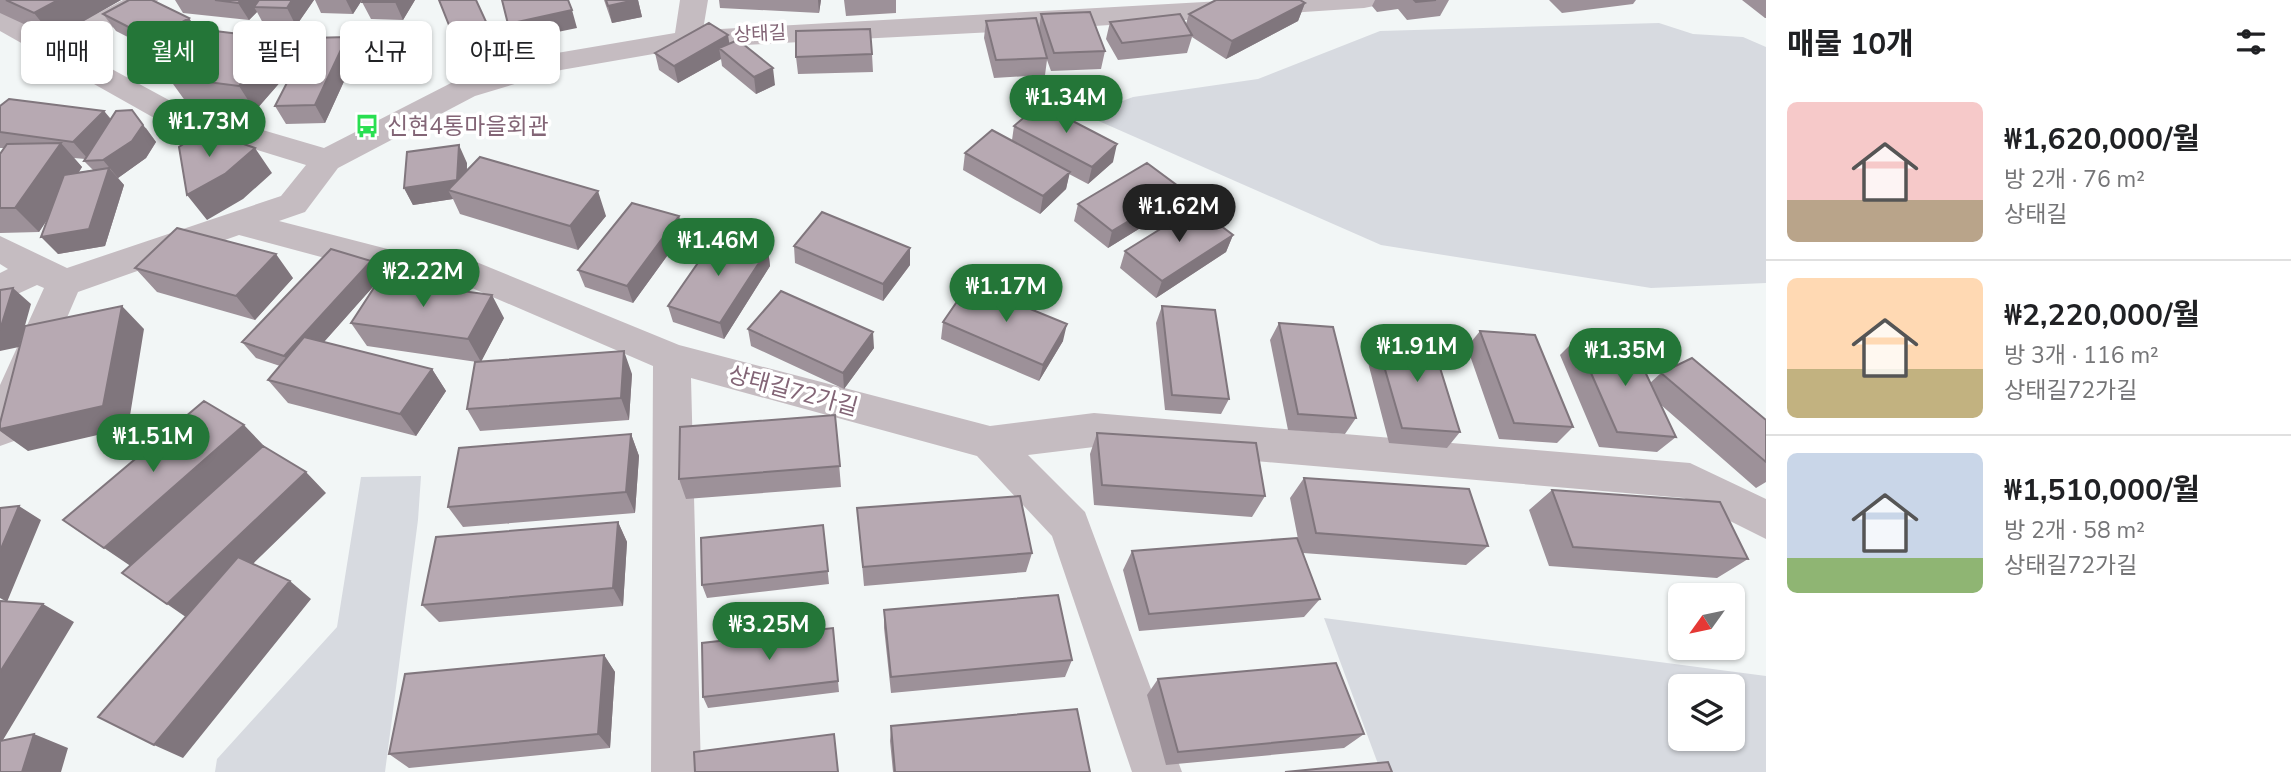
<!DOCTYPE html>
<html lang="ko">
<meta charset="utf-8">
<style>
body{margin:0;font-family:"Nunito Sans","Noto Sans KR",sans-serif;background:#f6f6f6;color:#202124;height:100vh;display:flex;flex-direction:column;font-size:26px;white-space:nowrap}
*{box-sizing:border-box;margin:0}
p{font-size:23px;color:#757577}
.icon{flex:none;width:38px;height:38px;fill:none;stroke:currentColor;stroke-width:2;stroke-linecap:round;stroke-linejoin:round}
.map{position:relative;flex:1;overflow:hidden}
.panel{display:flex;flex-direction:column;background:#fff;width:525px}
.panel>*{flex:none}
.hud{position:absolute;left:21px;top:21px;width:665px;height:63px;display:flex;gap:14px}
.needle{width:46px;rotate:237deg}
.controls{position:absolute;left:1668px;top:583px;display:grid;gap:14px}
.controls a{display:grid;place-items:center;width:77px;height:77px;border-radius:10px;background:#fff;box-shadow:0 2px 5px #0004;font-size:35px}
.price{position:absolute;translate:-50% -60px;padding:0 16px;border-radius:24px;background:#247638;color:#fff;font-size:23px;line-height:46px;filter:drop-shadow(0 2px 4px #0008)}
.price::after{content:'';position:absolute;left:50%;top:42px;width:21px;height:16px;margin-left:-10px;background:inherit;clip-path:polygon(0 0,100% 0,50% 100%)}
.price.selected{background:#222;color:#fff}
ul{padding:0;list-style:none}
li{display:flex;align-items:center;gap:21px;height:175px;padding:0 21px}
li+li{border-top:2px solid #e0e0e0}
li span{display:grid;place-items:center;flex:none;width:196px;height:140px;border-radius:10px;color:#555}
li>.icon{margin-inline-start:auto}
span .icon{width:84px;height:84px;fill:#fffc;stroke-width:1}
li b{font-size:30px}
h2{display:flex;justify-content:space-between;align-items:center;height:84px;padding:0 21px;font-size:30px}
.pill{padding:0 24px;border-radius:10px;background:#fff;box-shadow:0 2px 5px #0004;font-size:24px;line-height:63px}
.pill.selected{background:#247638;color:#fff}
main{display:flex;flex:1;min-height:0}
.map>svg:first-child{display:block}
</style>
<main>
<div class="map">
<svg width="1766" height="772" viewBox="0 0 1766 772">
<rect width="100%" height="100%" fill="#f2f6f6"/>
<path fill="#d7dae0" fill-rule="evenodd" d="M1659,23L1693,34L1743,37L1766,47V283L1651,288L1381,245L1085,115L1133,97L1258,79L1380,31Z
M421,476L418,520L385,772H215L217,759L337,627L361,477Z
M1324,618L1766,676V772H1381ZM1680,686H1732V738H1680Z"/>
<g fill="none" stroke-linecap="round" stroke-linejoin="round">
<path fill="#c5bcc1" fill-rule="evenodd" d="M123,0H158L154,6L73,48L178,105L324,148L453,82L557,53L675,33L680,0H708L703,30L1240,0H1378L1374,6L1364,8L1049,29L688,48L561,70L475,96L338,168L305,212L279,221L407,254L447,250L679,345L990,426L1094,413L1690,463L1766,499V539L1684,498L1094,447L1028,455L1085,512L1182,772H1132L1052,536L977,456L691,378L701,772H651L653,366L444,276L407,280L239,235L78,292L14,441L0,446V385L44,288L37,285L0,302V273L8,269L0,264V236L67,268L281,196L306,165L156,119L0,31V12L10,14L52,37Z"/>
</g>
<path fill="#9d9199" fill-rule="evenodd" d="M0,0H121L54,38L0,13Z
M175,0H314L296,26L264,25L257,12L249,20L183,13Z
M315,0H362L353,14L321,13Z
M415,0L403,20L371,19L362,2Z
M604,0H638L642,17L612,23Z
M719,0H821L819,13L720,8Z
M844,0H896V13L846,16Z
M1375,0H1449L1440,16L1407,20L1398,9L1377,12L1372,6Z
M1549,0H1636L1633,4L1562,13Z
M1742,0H1766V18H1765Z
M1305,3L1298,21L1226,59L1192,37L1187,53L1118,60L1106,39L1110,22L1186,24L1189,14Z
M103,14L189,18L200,36L165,56L116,31Z
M1041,14L1105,51L1101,69L1051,71L1047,60L1045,75L994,78L984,38L986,21L1039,29Z
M347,37L356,55L325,123L286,124L275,106Z
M730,44L775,85L756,94L722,66L721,59L678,83L659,70L655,53Z
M872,54L873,72L798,74L796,57Z
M296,64L255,111L186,102L168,77Z
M0,106L104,111L111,119L146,128L156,142L146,158L118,178L124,185L105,246L58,254L47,220L39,232L0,233V153L4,148H0ZM74,158L85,159L84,161L93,170L79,172L82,167Z
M1014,126L1113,162L1088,184L1069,174L1066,189L1040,214L963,170L965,153L1012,140Z
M467,163V171L606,216L578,250L460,214L453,199L413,205L404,188Z
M1182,189L1176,206L1108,248L1074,221L1078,204Z
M679,216L683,234L633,303L585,287L578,270Z
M1233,235L1226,252L1156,298L1120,268L1125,251Z
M794,246L910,248V265L883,301L795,263Z
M768,249L770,266L724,339L673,322L668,306Z
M371,261L381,278L380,280L504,318L481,361L632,374L629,420L480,431L467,409L477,362L367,346L351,323L376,283L324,342L432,369L446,391L416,436L288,403L268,380L280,366L256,358L242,342Z
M135,268L293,278L255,320L157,292Z
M1162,306L1229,399L1221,414L1165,410L1156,323Z
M943,322L1063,341L1039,381L941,339Z
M1279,323L1356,418L1345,434L1288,430L1270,340Z
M748,329L874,348L844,389L751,346Z
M1480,331L1573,427L1557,443L1499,439L1467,347Z
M1375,335L1460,432L1447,448L1389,443L1365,351Z
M1576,339L1650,383L1661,373L1766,420V482L1756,488L1660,404L1676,437L1657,452L1599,447L1560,355Z
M835,415L841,487L686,499L679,479Z
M1097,433L1265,496L1252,517L1094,505L1090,454Z
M631,434L639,456L635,513L463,527L448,507Z
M1304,478L1488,546L1466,565L1303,553L1320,599L1304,617L1139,631L1123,570L1132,551L1298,539L1290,498Z
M1552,490L1748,559L1717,578L1549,566L1529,510Z
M857,508L1032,553L1026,572L864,586Z
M618,522L627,542L623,606L439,622L422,605Z
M823,525L829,584L707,598L702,585Z
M884,610L1072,660L1065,677L891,693L884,628Z
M833,628L839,692L708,708L703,697Z
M604,655L615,672L610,748L409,768L389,754Z
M1158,679L1364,734L1344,748L1166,765L1147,695Z
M891,726L1090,772H893L890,741Z"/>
<path fill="#80767d" d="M58,0H121L54,38L34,13Z
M241,0H269L254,7L257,12L249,20L238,3Z
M292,0H314L296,26L287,8Z
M346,0H362L353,14Z
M397,0H415L403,20L395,2Z
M635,0H638L642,17L612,23L608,6Z
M818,0H821L819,13Z
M1305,3L1298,21L1226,59L1232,41Z
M572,10L577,28L514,41L508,24Z
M189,18L200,36L165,56L152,39Z
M488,26L494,43L460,52L453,35Z
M728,35L731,53L719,48L721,59L678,83L674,66Z
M347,37L356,55L325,123L315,105Z
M282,39L296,64L255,111L239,86Z
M773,68L775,85L756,94L754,77Z
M132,110L156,142L146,158L118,178L103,160Z
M104,111L118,129L88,159L73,142Z
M61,143L82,167L39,232L15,208Z
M1117,144L1113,162L1088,184L1092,167Z
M459,145L467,163L466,195L448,190L453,199L413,205L404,188Z
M255,148L272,173L243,199L207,220L187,195Z
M109,168L124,185L105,246L58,254L41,237Z
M1070,172L1066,189L1040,214L1043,196Z
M1182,189L1176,206L1108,248L1112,231Z
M598,191L606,216L578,250L570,226Z
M679,216L683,234L633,303L627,286Z
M1233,235L1226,252L1156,298L1162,281Z
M910,248V265L883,301V284Z
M768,249L770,266L724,339L720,323Z
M276,254L293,278L255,320L236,296Z
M371,261L381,278L297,372L284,356Z
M13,288L31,304L19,347L0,351V330Z
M492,295L504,318L481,362L468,339Z
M122,306L144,329L128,428L28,451L0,431V429Z
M1067,324L1063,341L1039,381L1043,365Z
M873,332L874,348L844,389L843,373Z
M624,351L632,374L629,420L621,398Z
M432,369L446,391L416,436L400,414Z
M244,425L265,447L132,567L104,548Z
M631,434L639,456L635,513L626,492Z
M306,472L326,493L193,622L167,604Z
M19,506L41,520L7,602L0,598V551Z
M618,522L627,542L623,606L613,588Z
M290,581L311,599L183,758L154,745Z
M43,604L74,622L0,745V672Z
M604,655L615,672L610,748L598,734Z
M34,734L68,748L61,772H22Z"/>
<path fill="#b7a9b2" stroke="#80767d" stroke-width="2" d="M6,0H58L34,13Z
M129,0H152L189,18L152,39L103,14Z
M215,0H241L238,3Z
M259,0H292L287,8L254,7Z
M363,0H397L395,2H362Z
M439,0H476L488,26L453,35Z
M502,0H568L572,10L508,24Z
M606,0H635L608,6Z
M1216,0H1300L1305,3L1232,41L1189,14Z
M1414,0H1436L1416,2Z
M1090,12L1105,51L1054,53L1041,14Z
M1180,14L1192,35L1122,43L1110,22Z
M1036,18L1047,58L996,60L986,21Z
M709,23L728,35L674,66L655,53Z
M870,29L872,54L796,57V31Z
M215,31L282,39L239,86L168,77Z
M347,37L315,105L275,106L310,38Z
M738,40L773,68L754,77L719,48Z
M9,99L104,111L73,142L0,132V106Z
M1040,104L1117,144L1092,167L1014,126Z
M132,110L143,125L132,141L103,160L84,161L116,111Z
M204,130L255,148L225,174L187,195L179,147Z
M992,130L1070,172L1043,196L965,153Z
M61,143L15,208H0V154L7,144Z
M459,145L457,180L404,188L407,152Z
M480,157L598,191L570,226L448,190Z
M1147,163L1182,189L1112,231L1078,204Z
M109,168L89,229L41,237L64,175Z
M632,203L679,216L627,286L578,270Z
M1196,207L1233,235L1162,281L1125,251Z
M822,212L910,248L883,284L794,246Z
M177,228L276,254L236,296L135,268Z
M718,234L768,249L720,323L668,306Z
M331,249L371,261L284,356L242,342Z
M379,280L492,295L468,339L351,323Z
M969,284L1067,324L1043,365L943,322Z
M13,288L0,330V290Z
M781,291L873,332L843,373L748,329Z
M122,306L103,406L0,429V423L25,326Z
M1162,306L1215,310L1229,399L1172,395Z
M1279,323L1333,327L1356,418L1298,414Z
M1480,331L1535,335L1573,427L1514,423Z
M1375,335L1431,339L1460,432L1402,428Z
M304,337L432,369L400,414L268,380Z
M1576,339L1631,342L1676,437L1617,432Z
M624,351L621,398L467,409L475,362Z
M1692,358L1766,420V462L1661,373Z
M204,401L244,425L104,548L63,520Z
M835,415L840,466L679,479L680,427Z
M1097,433L1256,443L1265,496L1102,485Z
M631,434L626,492L448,507L459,448Z
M263,446L306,472L167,604L122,573Z
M1304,478L1469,489L1488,546L1316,533Z
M1552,490L1720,502L1748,559L1573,547Z
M1020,496L1032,553L863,567L857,508Z
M19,506L0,551V508Z
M618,522L613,588L422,605L436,537Z
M823,525L828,571L702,585L701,538Z
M1297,538L1320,599L1149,614L1132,551Z
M238,557L290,581L154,745L98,717Z
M1058,595L1072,660L891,677L884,610Z
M0,601L43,604L0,672Z
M833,628L838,681L703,697L702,643Z
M604,655L598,734L389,754L405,674Z
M1336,663L1364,734L1178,752L1158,679Z
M1077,709L1090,772H895L891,726Z
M34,734L22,772H0V741Z
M834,734L838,772H695L694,752Z
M1388,762L1392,772H1285Z"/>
<defs>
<g id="bus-bare" transform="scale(1.89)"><path d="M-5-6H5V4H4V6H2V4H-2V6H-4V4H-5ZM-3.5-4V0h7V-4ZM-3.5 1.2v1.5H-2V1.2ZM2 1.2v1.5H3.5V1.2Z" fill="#29df51" stroke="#fff" stroke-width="2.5" paint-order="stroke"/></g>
</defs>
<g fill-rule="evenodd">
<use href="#bus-bare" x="367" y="126"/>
</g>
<g text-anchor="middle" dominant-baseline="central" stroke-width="7" stroke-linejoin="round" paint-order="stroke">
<g font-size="19" fill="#836576" stroke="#fff">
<text transform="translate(760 34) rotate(-3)">상태길</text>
</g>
<g font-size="23" fill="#836576" stroke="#fff" text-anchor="start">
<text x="387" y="126">신현4통마을회관</text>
</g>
<g font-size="23" fill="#836576" stroke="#fff">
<text transform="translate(793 391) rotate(15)">상태길72가길</text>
</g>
</g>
</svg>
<div class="controls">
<a><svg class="needle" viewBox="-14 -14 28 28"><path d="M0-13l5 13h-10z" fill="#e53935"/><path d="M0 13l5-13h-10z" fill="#757577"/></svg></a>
<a><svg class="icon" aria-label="layers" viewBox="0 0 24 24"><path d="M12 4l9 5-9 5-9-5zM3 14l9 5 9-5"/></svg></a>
</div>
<b class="price" style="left:1066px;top:135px">₩1.34M</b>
<b class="price" style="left:209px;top:159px">₩1.73M</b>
<b class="price selected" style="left:1179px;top:244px">₩1.62M</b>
<b class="price" style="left:718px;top:278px">₩1.46M</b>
<b class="price" style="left:423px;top:309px">₩2.22M</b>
<b class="price" style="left:1006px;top:324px">₩1.17M</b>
<b class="price" style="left:1417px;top:384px">₩1.91M</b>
<b class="price" style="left:1625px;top:388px">₩1.35M</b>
<b class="price" style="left:153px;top:474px">₩1.51M</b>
<b class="price" style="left:769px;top:662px">₩3.25M</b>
<div class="hud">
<a class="pill">매매</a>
<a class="pill selected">월세</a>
<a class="pill">필터</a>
<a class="pill">신규</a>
<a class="pill">아파트</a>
</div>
</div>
<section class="panel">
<h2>매물 10개<svg class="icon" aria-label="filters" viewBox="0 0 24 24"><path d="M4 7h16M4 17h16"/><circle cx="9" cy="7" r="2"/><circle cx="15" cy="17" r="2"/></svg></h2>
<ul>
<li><span style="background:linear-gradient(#f6c9c9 70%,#b9a48a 0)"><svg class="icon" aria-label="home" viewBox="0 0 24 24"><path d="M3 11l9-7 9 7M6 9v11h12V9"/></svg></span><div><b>₩1,620,000/월</b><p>방 2개 · 76 m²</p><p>상태길</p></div></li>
<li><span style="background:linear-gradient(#ffd9b3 65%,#c2b280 0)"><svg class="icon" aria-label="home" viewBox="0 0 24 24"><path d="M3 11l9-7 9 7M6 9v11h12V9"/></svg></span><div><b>₩2,220,000/월</b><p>방 3개 · 116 m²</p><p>상태길72가길</p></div></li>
<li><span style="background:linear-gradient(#c9d6e8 75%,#8fb573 0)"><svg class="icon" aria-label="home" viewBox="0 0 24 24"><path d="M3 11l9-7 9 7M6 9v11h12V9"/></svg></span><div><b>₩1,510,000/월</b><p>방 2개 · 58 m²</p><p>상태길72가길</p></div></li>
</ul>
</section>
</main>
